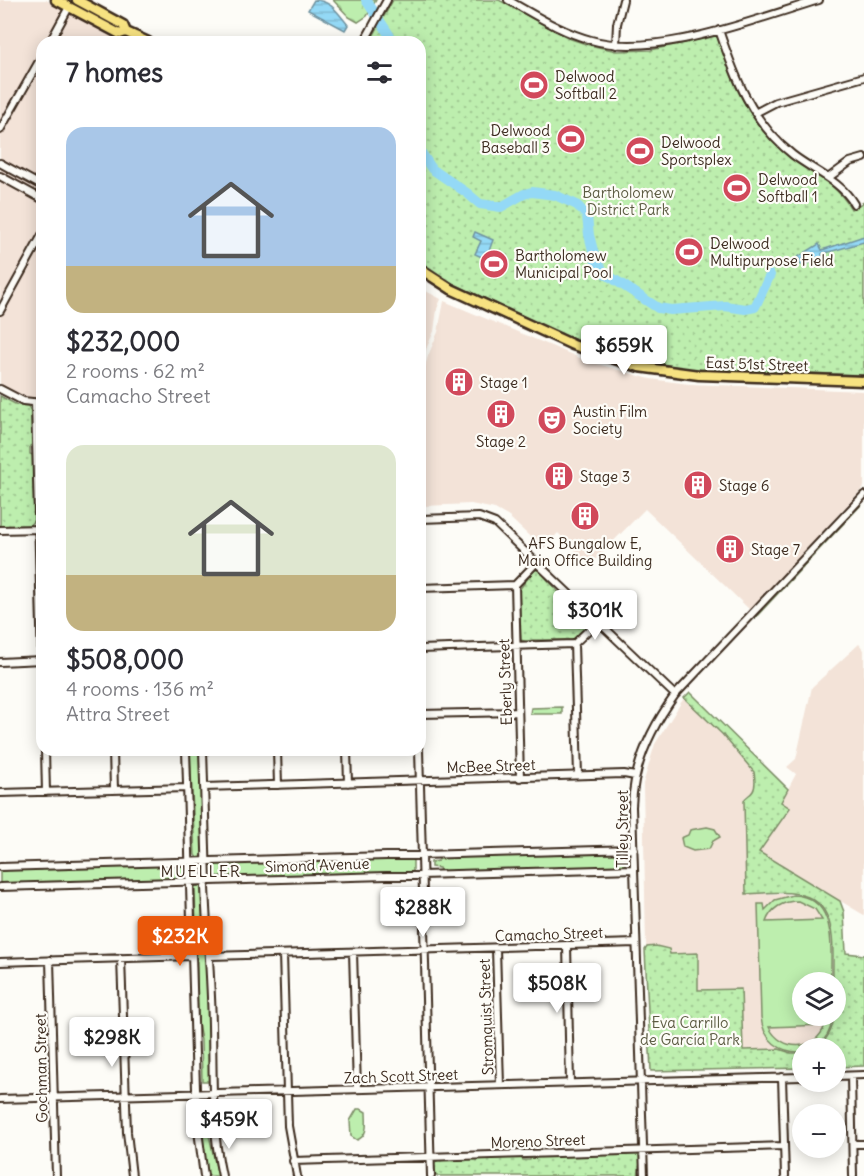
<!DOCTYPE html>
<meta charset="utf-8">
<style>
body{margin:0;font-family:Delius,sans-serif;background:#f7f7f7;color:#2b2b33;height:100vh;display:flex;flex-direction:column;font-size:22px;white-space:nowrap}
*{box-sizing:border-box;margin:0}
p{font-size:20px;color:#7c7c81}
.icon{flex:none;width:33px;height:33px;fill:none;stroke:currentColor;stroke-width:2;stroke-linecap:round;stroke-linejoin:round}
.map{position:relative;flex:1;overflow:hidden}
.side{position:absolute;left:36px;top:36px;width:390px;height:720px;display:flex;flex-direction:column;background:#fff;border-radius:18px;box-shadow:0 3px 15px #0003}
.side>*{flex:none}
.tools{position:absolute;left:792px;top:972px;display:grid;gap:12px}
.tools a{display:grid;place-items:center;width:54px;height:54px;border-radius:50%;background:#fff;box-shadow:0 3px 15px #0003;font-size:30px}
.price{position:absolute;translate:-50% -51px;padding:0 14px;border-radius:6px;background:#fff;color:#222;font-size:20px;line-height:39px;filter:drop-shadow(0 2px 3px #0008)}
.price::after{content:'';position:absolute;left:50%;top:36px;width:18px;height:14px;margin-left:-9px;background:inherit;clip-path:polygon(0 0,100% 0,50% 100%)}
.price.on{background:#ea580c;color:#fff}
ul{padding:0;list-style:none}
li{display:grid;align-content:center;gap:12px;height:318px;padding:0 30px}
li span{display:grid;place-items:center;height:186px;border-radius:18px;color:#555}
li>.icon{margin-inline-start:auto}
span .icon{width:108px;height:108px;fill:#fffc;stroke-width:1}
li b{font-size:26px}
h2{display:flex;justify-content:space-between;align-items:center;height:72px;padding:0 30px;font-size:26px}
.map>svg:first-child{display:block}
</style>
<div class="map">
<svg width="864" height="1176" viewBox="0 0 864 1176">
<defs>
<pattern id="forest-crowns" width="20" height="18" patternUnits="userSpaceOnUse" patternTransform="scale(1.5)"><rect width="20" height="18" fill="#bdeeae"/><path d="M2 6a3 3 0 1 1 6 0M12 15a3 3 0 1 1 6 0" fill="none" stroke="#a3cc95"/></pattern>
<pattern id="park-dots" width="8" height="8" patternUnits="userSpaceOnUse" patternTransform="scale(1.5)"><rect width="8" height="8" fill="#bdeeae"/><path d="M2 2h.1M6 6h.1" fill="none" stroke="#a3cc95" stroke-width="1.8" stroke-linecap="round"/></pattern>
<pattern id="water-rules" width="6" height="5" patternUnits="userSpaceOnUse" patternTransform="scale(1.5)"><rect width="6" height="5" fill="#94d9f6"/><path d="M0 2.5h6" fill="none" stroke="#80bad2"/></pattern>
</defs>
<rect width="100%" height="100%" fill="#fdfcf7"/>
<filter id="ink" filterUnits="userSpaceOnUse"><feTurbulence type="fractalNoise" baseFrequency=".0167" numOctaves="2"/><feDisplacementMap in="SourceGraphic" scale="12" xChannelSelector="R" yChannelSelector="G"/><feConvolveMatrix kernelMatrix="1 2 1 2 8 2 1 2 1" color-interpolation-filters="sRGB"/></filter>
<g filter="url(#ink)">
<path fill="#f3e3d8" d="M0,0H46L125,42H42V403H32L0,389Z
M420,288L441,299L437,309L434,331L420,363Z
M444,301L587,361L650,379L689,384L864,391V487L750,610L645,509L590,565L558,533L543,549L509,517L495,509L471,504L423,506L421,393L423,373L428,356L438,332Z
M859,644L864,650V915L758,852L790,809L781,802L796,774L787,767L796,759L812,687Z
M684,698L722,734L754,772L755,787L752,792L745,797L744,806L746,893L802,895L819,903L828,916L831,930L833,982H802V1016H834L833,1022L830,1032L824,1041L815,1048H802V1053H791L779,1049L743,1050L670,954L669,949L646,948L643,784L655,744Z"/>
<path fill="#bdeeae" stroke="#7c8c66" stroke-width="1.5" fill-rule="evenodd" d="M864,500L860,506L754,619L772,596Z
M562,707V714H530L531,708Z
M190,750H200L203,855L201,857L197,858L195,855Z
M707,827L715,829L720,837L713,841L709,849L693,851L683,847L681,838L688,835L690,830Z
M617,852L618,855L625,856V866L440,871L439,868L431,867V862L438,861L440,858Z
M413,858V872L214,878L213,865L215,864Z
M180,865L184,867V876L180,879L0,884V870Z
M199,885L202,888L203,928L206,954L210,1081H202L201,1040L198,1022L195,886Z
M793,895C839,897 830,950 831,982H802V1016H832C832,1034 822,1048 802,1048V1052C780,1053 763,1040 761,1017L758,904H764L765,910L775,900ZM798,901L815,909L822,920L766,922C771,908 783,901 798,901ZM825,1025C816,1052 781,1052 769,1027Z
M104,1020L105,1037L71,1038V1021Z
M202,1098L208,1100L209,1135L218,1176H207L201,1128L199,1100Z
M357,1109H361L366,1112C366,1123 369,1135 357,1140L351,1136L350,1121Z"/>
<path fill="url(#forest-crowns)" stroke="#7c8c66" stroke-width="1.5" d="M333,0H376L367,16L358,22L349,17Z"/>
<path fill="url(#park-dots)" stroke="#7c8c66" stroke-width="1.5" d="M393,0H499L571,39L589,45L617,51L651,50L716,36C725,45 726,63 731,75C739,96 751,116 766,134C790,164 832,175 851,209L864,202V375L692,369L629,359L572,339L452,283L420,261V42H370Z
M0,396L17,405L28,406L31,411L32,445L30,446V454L33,455L34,520L30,525L0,526Z
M534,570H539L560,594L590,618V624L579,633L574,640H533L527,642L521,640L519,590Z
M690,692L788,789L781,802L790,808L759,852L840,901L844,912L846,953L864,955V1066L836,1067V1048H815C827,1041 833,1030 834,1016H836V982H833C832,950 840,900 797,894C781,891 763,893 746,894L744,801C746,795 750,796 753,791C756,786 755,778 754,772L722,734L684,698Z
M656,946L669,949L670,954L698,953V990L741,989L743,1050L779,1049L791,1053H802V1068L651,1071L645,950L647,947Z
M637,1154L641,1157L638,1176H436L434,1164L438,1160L521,1158L523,1160H530L531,1157Z"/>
<path fill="url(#water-rules)" stroke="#7093a0" stroke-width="1.5" d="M314,0C331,0 338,13 348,25L345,30L308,10Z
M475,232L493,240L486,259L475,254L481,241L473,237Z
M864,236V242L822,254L824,259L801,265L798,257L819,244L822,250Z"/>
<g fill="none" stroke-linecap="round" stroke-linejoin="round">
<path stroke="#94d9f6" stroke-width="10" d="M366,0L394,42
M420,151L432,169L467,193L480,204L501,207L524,194L532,192L555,195L577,205L587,216L589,235L596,262L606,274L658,308L671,310L725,306L745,309L755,307L770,275"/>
<g stroke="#3b2a1e" stroke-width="10">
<path id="minor" d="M508,0C535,15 561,32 591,40C655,59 755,19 819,0
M719,30C735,77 752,123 793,155C814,171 841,181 854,204
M50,42L69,7
M364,42L387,0
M616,45L617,24L623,0
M755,113L776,102L864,77
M0,130L42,56
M0,163L42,186
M0,176L42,199
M828,178L850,162L864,158
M0,311L42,235
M0,389L23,401L42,403
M35,403L42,663
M420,519L479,517L495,523L675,695
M0,530L41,529
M515,585L520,778
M420,588L515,585L537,562
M574,644L578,775
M420,649L574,644L598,621
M0,662L42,660
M420,714L518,712
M45,750L46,792
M113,750L114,790
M186,750L197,1123L204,1176
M203,750L207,881L205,887C207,933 211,979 212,1025C213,1075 211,1127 222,1176
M277,750L278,785
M347,750L348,783
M419,750L431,1176
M204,787L624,774L635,776
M0,793L187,788
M0,867L634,849
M0,887L634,869
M567,945L570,1083
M496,948L500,1085
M353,952L357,1089
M283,954L288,1126L297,1176
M210,956L636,943
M121,958L127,1132L132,1176
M50,960L56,1176
M0,962L192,956
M836,1076L864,1075
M851,1076L853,1176
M782,1077L785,1176
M0,1099L802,1077
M853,1144H864
M293,1161L784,1146
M644,1176L632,807C633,765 651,728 675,695L864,495"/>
</g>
<g stroke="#3b2a1e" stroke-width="13">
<path id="major" d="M56,0L120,34L126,32L148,42
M77,0L123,25L126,32
M420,269L451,289L573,345L639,367L699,375L864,381"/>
</g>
<use href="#minor" stroke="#fdfcf7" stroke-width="6"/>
<use href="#major" stroke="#f7e281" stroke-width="8"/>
</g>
</g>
<defs>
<g id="stadium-disc" transform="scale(1.5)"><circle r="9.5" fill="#d1495b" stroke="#fdfcf7"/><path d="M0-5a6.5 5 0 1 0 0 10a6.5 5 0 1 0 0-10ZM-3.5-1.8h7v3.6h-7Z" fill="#fff"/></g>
<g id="building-disc" transform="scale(1.5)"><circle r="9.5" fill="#d1495b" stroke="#fdfcf7"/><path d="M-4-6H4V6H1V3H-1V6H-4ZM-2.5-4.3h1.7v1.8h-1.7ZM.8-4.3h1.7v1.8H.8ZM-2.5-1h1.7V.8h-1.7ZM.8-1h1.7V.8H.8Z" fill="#fff"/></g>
<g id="theatre-disc" transform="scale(1.5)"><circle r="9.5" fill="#d1495b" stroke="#fdfcf7"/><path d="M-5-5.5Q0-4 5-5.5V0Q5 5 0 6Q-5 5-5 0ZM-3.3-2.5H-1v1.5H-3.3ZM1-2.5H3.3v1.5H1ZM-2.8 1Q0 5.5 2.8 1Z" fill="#fff"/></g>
</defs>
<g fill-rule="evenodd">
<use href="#stadium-disc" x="534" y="85"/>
<use href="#stadium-disc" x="571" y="139"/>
<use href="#stadium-disc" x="640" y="151"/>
<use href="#stadium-disc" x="737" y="188"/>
<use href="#stadium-disc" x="689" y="252"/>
<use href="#stadium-disc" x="494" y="264"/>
<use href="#building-disc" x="459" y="382"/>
<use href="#building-disc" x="501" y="414"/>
<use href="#theatre-disc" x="552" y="420"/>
<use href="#building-disc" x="559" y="476"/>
<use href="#building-disc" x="698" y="485"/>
<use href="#building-disc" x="585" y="516"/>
<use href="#building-disc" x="730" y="549"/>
</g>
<g text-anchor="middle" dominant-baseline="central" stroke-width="4.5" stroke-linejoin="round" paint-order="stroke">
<g font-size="15" fill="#3b2a1e" stroke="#fdfcf7" text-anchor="start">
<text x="555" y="76">Delwood<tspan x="555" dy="17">Softball 2</tspan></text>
<text x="550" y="130" text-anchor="end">Delwood<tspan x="550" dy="17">Baseball 3</tspan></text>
<text x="661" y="142">Delwood<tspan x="661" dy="17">Sportsplex</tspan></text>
<text x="758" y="179">Delwood<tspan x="758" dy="17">Softball 1</tspan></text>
<text x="710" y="243">Delwood<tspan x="710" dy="17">Multipurpose Field</tspan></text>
<text x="515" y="255">Bartholomew<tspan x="515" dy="17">Municipal Pool</tspan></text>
<text x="480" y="382">Stage 1</text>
<text x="573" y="411">Austin Film<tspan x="573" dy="17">Society</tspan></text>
<text x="501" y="441" text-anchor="middle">Stage 2</text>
<text x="580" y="476">Stage 3</text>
<text x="719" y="485">Stage 6</text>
<text x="585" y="543" text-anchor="middle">AFS Bungalow E,<tspan x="585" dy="17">Main Office Building</tspan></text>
<text x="751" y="549">Stage 7</text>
</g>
<g font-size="15" fill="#5c5b42" stroke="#fdfcf7">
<text x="628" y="192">Bartholomew<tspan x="628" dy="17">District Park</tspan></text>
<text x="690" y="1022">Eva Carrillo<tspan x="690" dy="17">de García Park</tspan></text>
</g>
<g font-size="15" fill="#3b2a1e" stroke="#fdfcf7">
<text transform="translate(757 364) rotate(2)">East 51st Street</text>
<text transform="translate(505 682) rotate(-92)">Eberly Street</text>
<text transform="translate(491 766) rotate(-2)">McBee Street</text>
<text transform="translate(622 829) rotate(-90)">Tilley Street</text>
<text transform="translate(317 865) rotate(-2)">Simond Avenue</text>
<text transform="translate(549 934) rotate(-2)">Camacho Street</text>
<text transform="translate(486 1017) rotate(-92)">Stromquist Street</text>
<text transform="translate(41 1068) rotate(-91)">Gochman Street</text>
<text transform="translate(401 1076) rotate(-2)">Zach Scott Street</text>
<text transform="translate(538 1141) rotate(-2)">Moreno Street</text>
</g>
<g font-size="16" letter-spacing="1.5" fill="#3b2a1e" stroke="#fdfcf7">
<text x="201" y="871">MUELLER</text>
</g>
</g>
</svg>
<div class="tools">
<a><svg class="icon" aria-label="layers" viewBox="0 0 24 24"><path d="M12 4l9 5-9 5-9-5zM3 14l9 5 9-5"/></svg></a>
<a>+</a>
<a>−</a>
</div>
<b class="price" style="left:624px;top:376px">$659K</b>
<b class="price" style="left:595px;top:641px">$301K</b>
<b class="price" style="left:423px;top:938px">$288K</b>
<b class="price on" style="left:180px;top:967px">$232K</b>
<b class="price" style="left:557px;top:1014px">$508K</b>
<b class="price" style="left:112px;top:1068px">$298K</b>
<b class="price" style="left:229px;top:1150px">$459K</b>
<section class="side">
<h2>7 homes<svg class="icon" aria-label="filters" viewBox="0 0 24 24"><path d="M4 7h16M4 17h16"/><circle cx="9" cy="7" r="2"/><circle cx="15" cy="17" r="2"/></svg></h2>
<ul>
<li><span style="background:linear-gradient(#a9c7e8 75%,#c2b280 0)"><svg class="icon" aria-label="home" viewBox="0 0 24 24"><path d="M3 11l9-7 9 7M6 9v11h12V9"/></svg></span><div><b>$232,000</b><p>2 rooms · 62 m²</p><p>Camacho Street</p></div></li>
<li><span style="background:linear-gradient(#dfe7d0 70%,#c2b280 0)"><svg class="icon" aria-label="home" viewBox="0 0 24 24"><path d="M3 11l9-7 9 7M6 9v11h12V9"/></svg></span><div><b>$508,000</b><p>4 rooms · 136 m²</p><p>Attra Street</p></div></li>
</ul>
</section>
</div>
